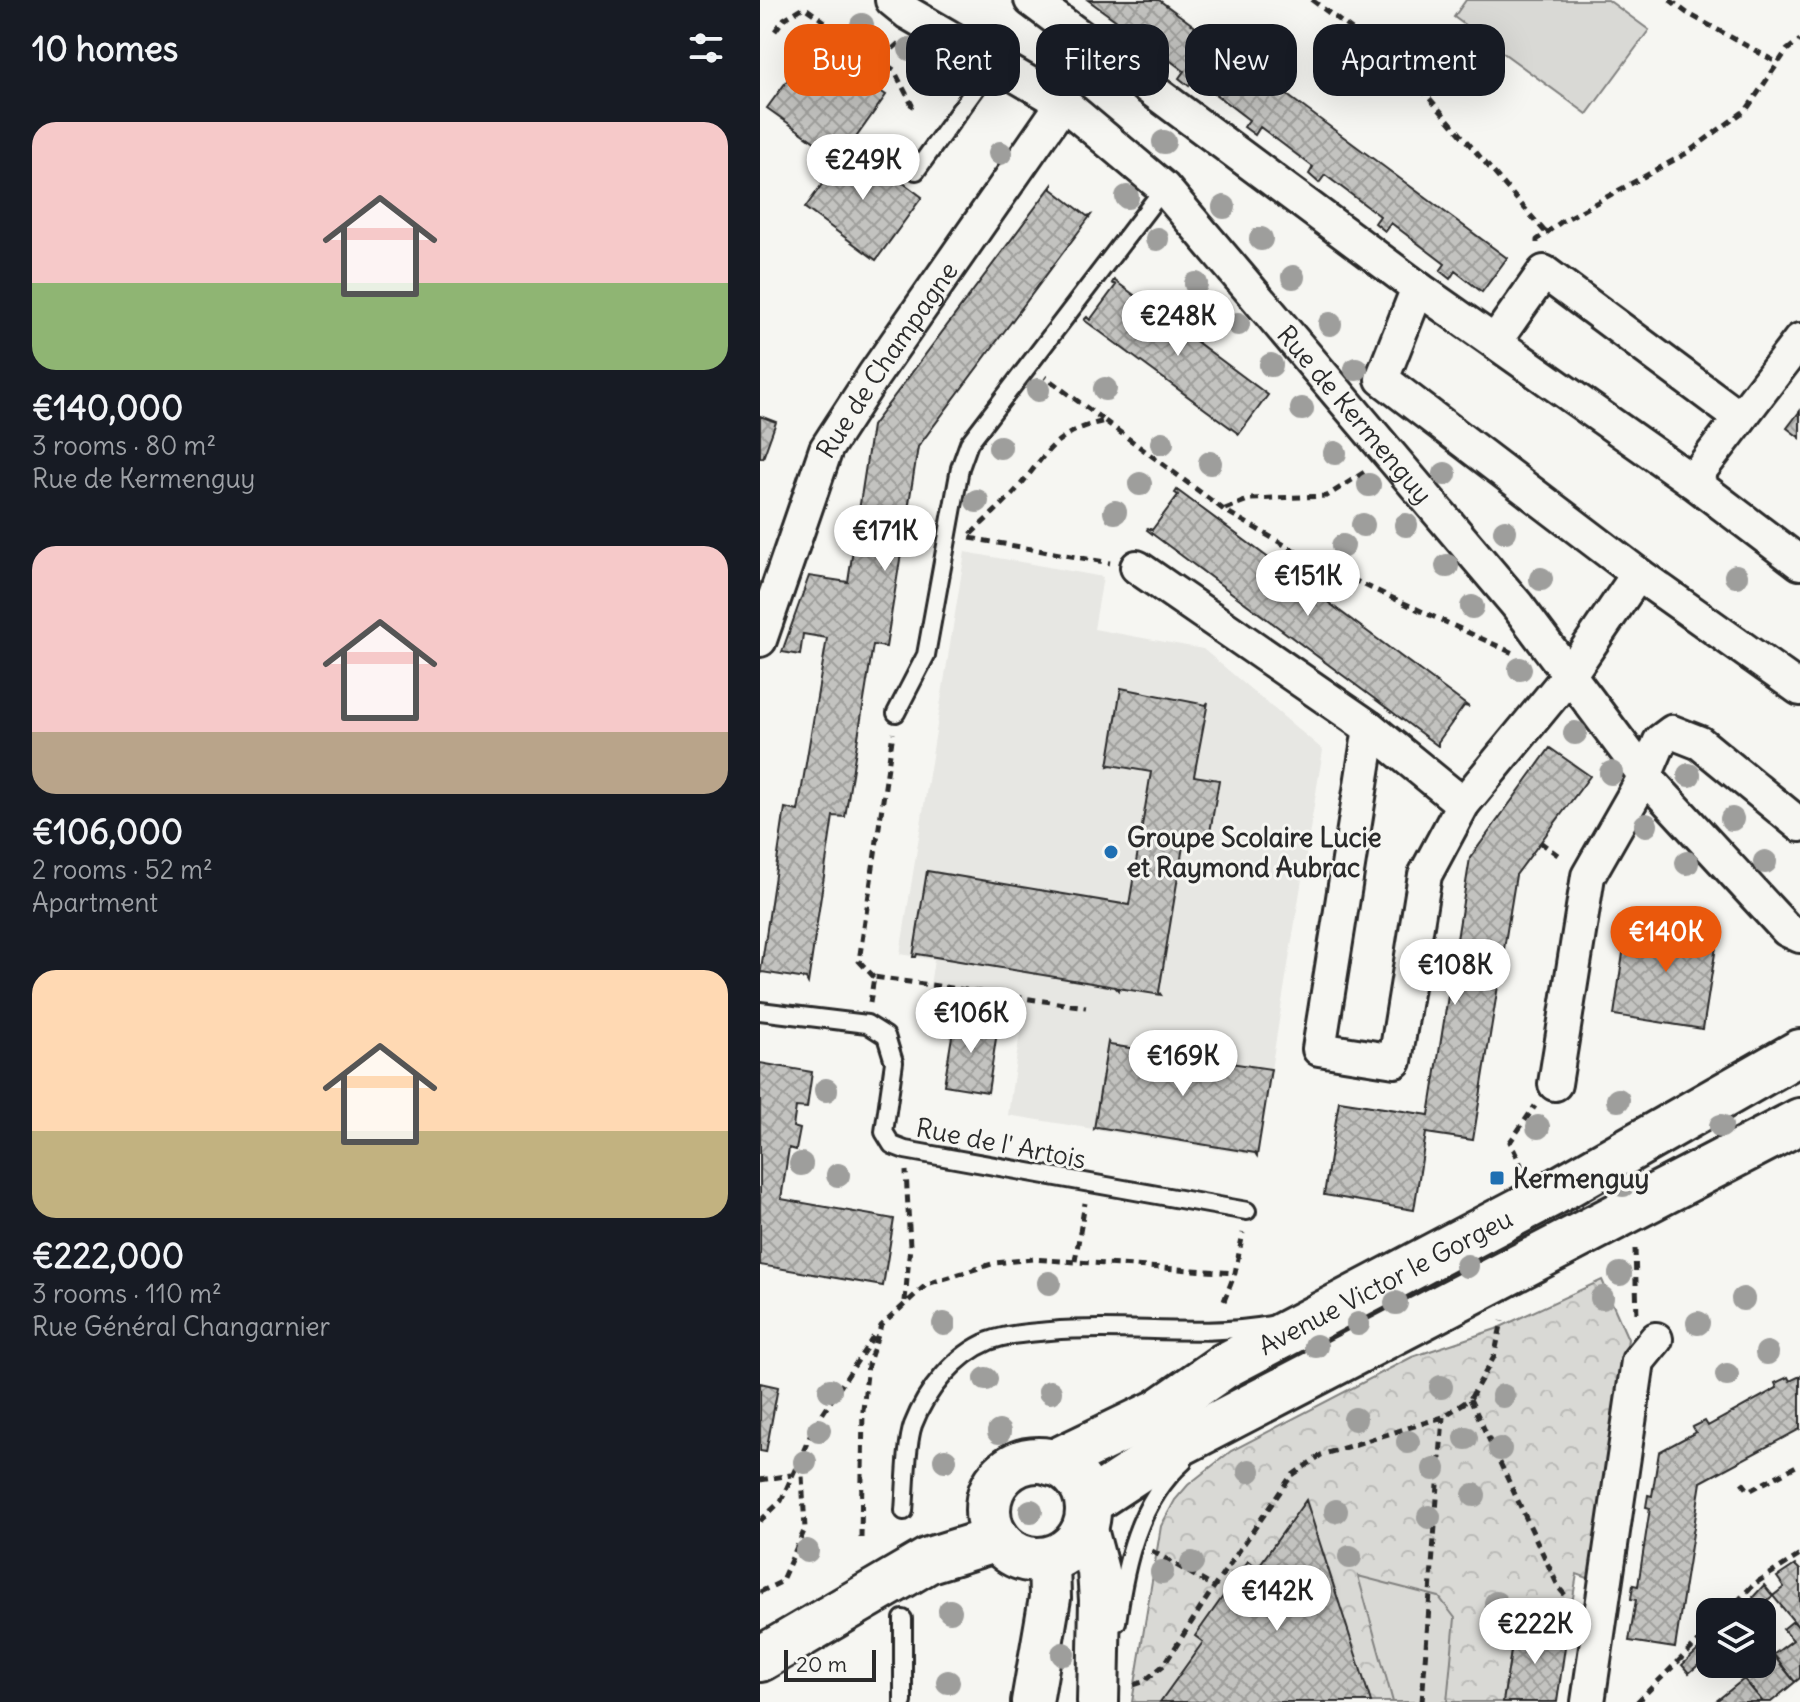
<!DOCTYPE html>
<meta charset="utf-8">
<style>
body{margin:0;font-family:Delius,sans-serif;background:#20242c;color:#f1f3f6;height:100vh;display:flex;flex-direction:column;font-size:30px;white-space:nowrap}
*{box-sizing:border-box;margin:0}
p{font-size:26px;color:#9ea1a6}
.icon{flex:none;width:44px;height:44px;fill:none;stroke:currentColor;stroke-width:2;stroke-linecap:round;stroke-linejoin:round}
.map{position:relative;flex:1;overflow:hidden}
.details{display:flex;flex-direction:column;background:#171b24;width:760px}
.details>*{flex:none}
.hud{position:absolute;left:24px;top:24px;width:760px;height:72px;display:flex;gap:16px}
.fabs{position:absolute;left:936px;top:1598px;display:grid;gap:16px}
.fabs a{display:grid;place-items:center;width:80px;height:80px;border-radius:16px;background:#171b24;box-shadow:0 8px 32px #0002;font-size:40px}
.scale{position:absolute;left:24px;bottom:20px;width:92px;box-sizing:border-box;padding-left:8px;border:4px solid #2b2b2b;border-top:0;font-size:22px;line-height:28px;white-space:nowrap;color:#2b2b2b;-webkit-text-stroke:6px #f6f6f2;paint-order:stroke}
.price{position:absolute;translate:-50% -68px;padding:0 18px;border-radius:28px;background:#fff;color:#222;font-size:26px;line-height:52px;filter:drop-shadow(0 2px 4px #0008)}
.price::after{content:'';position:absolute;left:50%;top:48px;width:24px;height:18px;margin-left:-12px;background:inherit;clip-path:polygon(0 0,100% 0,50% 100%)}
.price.active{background:#ea580c;color:#fff}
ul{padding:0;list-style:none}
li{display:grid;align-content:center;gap:16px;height:424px;padding:0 32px}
li span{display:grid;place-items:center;height:248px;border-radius:24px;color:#555}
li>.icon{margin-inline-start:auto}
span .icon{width:144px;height:144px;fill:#fffc;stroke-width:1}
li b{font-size:34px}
h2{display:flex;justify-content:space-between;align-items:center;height:96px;padding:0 32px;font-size:34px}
.tag{padding:0 28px;border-radius:24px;background:#171b24;box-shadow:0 8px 32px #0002;font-size:28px;line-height:72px}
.tag.active{background:#ea580c;color:#fff}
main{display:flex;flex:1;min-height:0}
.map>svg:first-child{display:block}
</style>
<main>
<section class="details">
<h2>10 homes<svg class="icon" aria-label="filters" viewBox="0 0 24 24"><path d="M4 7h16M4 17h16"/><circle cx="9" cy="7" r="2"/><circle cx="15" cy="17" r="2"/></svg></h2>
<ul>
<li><span style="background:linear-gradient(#f6c9c9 65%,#8fb573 0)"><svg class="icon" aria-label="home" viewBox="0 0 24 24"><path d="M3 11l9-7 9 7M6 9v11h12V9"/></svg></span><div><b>€140,000</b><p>3 rooms · 80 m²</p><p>Rue de Kermenguy</p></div></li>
<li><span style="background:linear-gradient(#f6c9c9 75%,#b9a48a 0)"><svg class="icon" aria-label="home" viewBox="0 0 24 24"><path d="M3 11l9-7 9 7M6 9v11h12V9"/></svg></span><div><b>€106,000</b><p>2 rooms · 52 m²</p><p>Apartment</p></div></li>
<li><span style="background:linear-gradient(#ffd9b3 65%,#c2b280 0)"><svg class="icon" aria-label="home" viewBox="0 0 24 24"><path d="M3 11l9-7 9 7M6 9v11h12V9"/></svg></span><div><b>€222,000</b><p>3 rooms · 110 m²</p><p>Rue Général Changarnier</p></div></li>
</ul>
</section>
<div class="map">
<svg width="1040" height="1702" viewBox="0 0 1040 1702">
<defs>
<pattern id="forest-crowns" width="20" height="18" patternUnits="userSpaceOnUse" patternTransform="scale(2)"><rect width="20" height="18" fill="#d9d9d5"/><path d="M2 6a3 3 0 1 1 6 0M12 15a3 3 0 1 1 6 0" fill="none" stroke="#babab7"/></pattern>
<pattern id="building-cross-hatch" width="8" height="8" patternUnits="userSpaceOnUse" patternTransform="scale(2)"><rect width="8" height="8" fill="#c3c3c0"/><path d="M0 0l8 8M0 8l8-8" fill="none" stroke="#9f9f9c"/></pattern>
</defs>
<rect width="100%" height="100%" fill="#f6f6f2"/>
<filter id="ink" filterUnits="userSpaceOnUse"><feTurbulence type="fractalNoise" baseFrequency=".0125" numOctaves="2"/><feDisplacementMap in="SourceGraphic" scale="16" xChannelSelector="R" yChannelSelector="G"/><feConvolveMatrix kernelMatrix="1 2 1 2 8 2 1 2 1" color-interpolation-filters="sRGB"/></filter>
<g filter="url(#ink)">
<path fill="#e7e7e3" d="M205,552L343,577L334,629L443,649L563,750L497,1156L248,1115L263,1012L168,998L174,960L140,954Z"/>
<path fill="url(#forest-crowns)" stroke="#828280" stroke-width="2" d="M842,1280L868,1339L833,1580L817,1574L807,1633L755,1626L743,1702H372L401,1526L415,1500L428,1485L471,1451L652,1357L736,1329Z"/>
<path fill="#d9d9d5" stroke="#828280" stroke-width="2" d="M706,0H848L889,30L827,114L694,17Z
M598,1576L679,1597L695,1618L687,1702H633Z"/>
<path fill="url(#building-cross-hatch)" stroke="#2b2b2b" stroke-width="2" d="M328,0H399L747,258L722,292L695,271L690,279L680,271L685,264L631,223L625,231L615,223L620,216L565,175L559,183L549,174L553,167L500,127L495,135L484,127L489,120L434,78L429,86L419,78L424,71L369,30L363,38L353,30L358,22Z
M54,44L126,95L80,160L7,108Z
M91,144L162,197L116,260L45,208Z
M292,185V189L327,216L331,215L158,447L126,647L113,645L85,817L73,816L48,983L46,979L2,972L0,976L25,808L38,811L67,638L43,634L40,655L22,652L49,576L88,582L112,426Z
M354,280L508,395L479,434L324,320L327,317L330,320L356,285L352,283Z
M1040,411V438L1027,428Z
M0,416L16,422L3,458L0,457Z
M417,490L709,707L704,706L678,742V746L387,530L388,528L392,530L418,495L415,493Z
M361,688L446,705L448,702L434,776L459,780L449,838L425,834L399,992L401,995L358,988V990L355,987L157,954L156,957H153L167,871L369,905L391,772L351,765L348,766Z
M790,748L830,776L756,875L713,1140L666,1133L654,1210L564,1195L579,1101L669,1115L710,858Z
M868,919L958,934L943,1029L854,1015Z
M195,1018L238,1025L228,1092L184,1085Z
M348,1042L350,1045L511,1069L497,1156L495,1153L337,1127L334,1129Z
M0,1063L52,1072L47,1108L36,1107L33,1127L40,1129L36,1150L29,1148L21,1199L134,1219L123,1286L0,1265Z
M1040,1376V1429L941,1482L915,1648L869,1641L876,1600L871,1599L873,1585L878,1586L890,1508L886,1507L888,1495L892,1496L899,1452L936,1432L933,1427L945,1421L948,1426L1017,1388L1015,1383L1028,1377L1030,1381Z
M0,1383L18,1387L6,1452L0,1451Z
M546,1500L611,1702H400L443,1642L435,1636L488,1561L498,1567Z
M1035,1565L1040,1570V1629L1013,1596L1024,1587L1017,1577Z
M1004,1585L1013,1596L999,1606L993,1597Z
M1033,1621L1040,1629V1678L1035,1682L1013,1655L1033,1640L1023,1629Z
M755,1626L807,1633L797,1702H743Z
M950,1639V1655L929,1673L922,1665Z
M1005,1643L1035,1682L1011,1702H1003L984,1679L1004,1663L1002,1646Z
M984,1679L1003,1702H955Z"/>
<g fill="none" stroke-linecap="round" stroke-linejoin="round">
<g stroke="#2b2b2b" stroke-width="22">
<path id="service" d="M156,171L234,63
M136,713L166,655L200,468L209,443L404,188
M0,1011L107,1024L126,1036L134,1062L124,1132L132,1145L145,1150L487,1211
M144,1511C146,1488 146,1445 153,1425C166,1391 195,1355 229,1341C249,1334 269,1333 290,1331C362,1324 438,1338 510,1325
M143,1619V1702
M357,1622C365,1564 378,1502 423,1462"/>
</g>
<g stroke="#2b2b2b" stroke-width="38">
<g id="minor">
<path id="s1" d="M132,0L148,13L303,103L404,188L757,605L885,776L1027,930L1040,936"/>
<path d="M271,0L658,288L622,379L878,574L1040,689"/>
<path d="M658,288L932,481L1040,563"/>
<path d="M736,340L784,272L980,418"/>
<path d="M932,481L1040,340"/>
<path d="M377,567L610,728L703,804"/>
<path id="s2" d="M0,640L66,449L114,375L303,103"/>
<path d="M610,728L559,1049L635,1061L665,875L703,804L810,674L878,574"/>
<path d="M795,1084L828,876L885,776L900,741L912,732L940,743L1040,825"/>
<path d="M828,1702L878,1361L896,1339"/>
</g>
</g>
<g stroke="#2b2b2b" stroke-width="46">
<path id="tertiary" d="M326,1526L338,1571L340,1600L338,1702
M272,1702L290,1598L289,1560"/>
</g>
<g stroke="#2b2b2b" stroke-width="50">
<g id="secondary">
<circle cx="278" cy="1510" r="50"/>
<path id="s3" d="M292,1463L398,1412L464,1366L793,1193L1040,1052"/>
<path d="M328,1503L413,1447L1040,1121"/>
<path d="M0,1659L169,1560L237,1539"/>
</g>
</g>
<path stroke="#2b2b2b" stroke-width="5" stroke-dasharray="8 6" stroke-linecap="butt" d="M552,0L637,64L658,85L786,233
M910,0L927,13L1018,63
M15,31L24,19L44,7L134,70L152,105L148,111
M105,80L119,61L139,43
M777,243V240L801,222L927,153L987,109L1027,50L1040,40
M345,421L464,510L554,562L753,653
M465,509L490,499L567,496L606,471
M211,534C226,519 243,505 257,489C289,452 292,433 345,421L285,377
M210,538L350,563
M780,842L802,858
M114,977L99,961L133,733
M110,1003L114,977L326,1007
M763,1169L750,1142L775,1106
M875,1249L877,1316
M315,1261L325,1203
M145,1301L150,1246L146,1171
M464,1301L475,1273L483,1233
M710,1399L799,1588L811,1602
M0,1480L31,1475
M982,1482L989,1491L1040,1464
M0,1521L21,1501L55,1425L116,1333
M101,1538L103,1410L108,1365L121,1326L167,1284L235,1263L273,1259L475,1273
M392,1551L454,1587
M0,1592L21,1582L45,1529L41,1457
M967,1612L994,1584L1040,1555
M374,1685L383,1682L404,1665L454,1587L531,1476L561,1455L683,1417L710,1399L734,1357L742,1321
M662,1702L683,1417
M877,1702L950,1630"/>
<use href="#service" stroke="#f6f6f2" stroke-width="16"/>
<use href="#minor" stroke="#f6f6f2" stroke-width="32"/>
<use href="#tertiary" stroke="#f6f6f2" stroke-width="40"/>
<use href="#secondary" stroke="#f6f6f2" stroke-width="44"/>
</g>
<g fill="#9e9e9c">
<circle cx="102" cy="25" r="12"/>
<circle cx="150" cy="49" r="12"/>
<circle cx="309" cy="65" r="12"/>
<circle cx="193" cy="73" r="12"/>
<circle cx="404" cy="142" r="12"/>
<circle cx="240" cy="153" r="12"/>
<circle cx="367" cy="197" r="12"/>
<circle cx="464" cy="207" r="12"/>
<circle cx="397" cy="239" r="12"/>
<circle cx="501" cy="239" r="12"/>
<circle cx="533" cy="277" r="12"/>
<circle cx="436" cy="284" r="12"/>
<circle cx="478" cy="324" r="12"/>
<circle cx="570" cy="324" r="12"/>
<circle cx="511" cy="365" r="12"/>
<circle cx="596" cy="369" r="12"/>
<circle cx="345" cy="389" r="12"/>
<circle cx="278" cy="390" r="12"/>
<circle cx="542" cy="409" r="12"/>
<circle cx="402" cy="443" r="12"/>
<circle cx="240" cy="447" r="12"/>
<circle cx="575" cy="453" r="12"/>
<circle cx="450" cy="463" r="12"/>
<circle cx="685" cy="474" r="12"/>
<circle cx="380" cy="484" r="12"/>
<circle cx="609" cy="485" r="12"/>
<circle cx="217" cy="501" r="12"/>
<circle cx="355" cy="512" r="12"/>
<circle cx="603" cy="525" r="12"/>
<circle cx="646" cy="525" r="12"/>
<circle cx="745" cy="531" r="12"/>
<circle cx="583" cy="546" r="12"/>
<circle cx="687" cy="566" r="12"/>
<circle cx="976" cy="576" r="12"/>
<circle cx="781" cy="579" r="12"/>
<circle cx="712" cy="607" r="12"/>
<circle cx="760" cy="669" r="12"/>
<circle cx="815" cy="733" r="12"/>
<circle cx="851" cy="773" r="12"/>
<circle cx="929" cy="775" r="12"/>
<circle cx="972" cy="819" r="12"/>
<circle cx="886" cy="825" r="12"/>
<circle cx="1005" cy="862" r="12"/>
<circle cx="927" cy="863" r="12"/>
<circle cx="66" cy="1090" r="12"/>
<circle cx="858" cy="1100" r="12"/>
<circle cx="961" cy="1126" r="12"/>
<circle cx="778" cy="1127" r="12"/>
<circle cx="41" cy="1164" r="12"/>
<circle cx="78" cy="1175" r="12"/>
<circle cx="863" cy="1185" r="12"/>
<circle cx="707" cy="1266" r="12"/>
<circle cx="860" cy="1274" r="12"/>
<circle cx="289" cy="1283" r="12"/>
<circle cx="842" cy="1298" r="12"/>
<circle cx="983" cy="1299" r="12"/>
<circle cx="636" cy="1303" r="12"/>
<circle cx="938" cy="1323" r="12"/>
<circle cx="184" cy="1324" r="12"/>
<circle cx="598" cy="1324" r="12"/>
<circle cx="556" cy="1346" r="12"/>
<circle cx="1007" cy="1353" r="12"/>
<circle cx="967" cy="1375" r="12"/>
<circle cx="226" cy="1379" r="12"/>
<circle cx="681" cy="1387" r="12"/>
<circle cx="70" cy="1390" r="12"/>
<circle cx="290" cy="1392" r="12"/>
<circle cx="743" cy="1396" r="12"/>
<circle cx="595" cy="1419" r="12"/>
<circle cx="59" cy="1430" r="12"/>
<circle cx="239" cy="1432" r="12"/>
<circle cx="706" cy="1438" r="12"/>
<circle cx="648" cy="1442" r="12"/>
<circle cx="740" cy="1449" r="12"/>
<circle cx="185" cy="1460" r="12"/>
<circle cx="45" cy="1462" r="12"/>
<circle cx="674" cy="1469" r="12"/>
<circle cx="489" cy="1471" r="12"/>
<circle cx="714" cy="1495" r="12"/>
<circle cx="271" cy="1511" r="12"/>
<circle cx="576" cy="1511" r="12"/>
<circle cx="669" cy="1517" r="12"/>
<circle cx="47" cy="1551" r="12"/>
<circle cx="590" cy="1557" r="12"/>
<circle cx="432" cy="1563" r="12"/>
<circle cx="402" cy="1572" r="12"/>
<circle cx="736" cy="1603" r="12"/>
<circle cx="190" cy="1611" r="12"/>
<circle cx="303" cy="1654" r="12"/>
<circle cx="188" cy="1682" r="12"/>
</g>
</g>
<g fill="#1f6fb2" stroke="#f6f6f2" stroke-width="3">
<circle cx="351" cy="852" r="8"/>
<rect x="729" y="1170" width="16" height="16" rx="4"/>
</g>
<g text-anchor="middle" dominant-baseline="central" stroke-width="6" stroke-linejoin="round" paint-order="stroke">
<g font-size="26" fill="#2b2b2b" stroke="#f6f6f2">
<text stroke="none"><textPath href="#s2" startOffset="310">Rue de Champagne</textPath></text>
<text stroke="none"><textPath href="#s1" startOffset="628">Rue de Kermenguy</textPath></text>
<text transform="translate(241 1143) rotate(11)">Rue de l' Artois</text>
<text stroke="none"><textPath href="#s3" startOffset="380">Avenue Victor le Gorgeu</textPath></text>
</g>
<g font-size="26" font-weight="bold" fill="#2b2b2b" stroke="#f6f6f2" text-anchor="start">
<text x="367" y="837">Groupe Scolaire Lucie<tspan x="367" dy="30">et Raymond Aubrac</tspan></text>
<text x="753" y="1178">Kermenguy</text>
</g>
</g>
</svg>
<div class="fabs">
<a><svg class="icon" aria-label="layers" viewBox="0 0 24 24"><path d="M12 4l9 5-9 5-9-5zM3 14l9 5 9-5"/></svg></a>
</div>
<div class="scale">20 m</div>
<b class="price" style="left:103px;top:202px">€249K</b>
<b class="price" style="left:418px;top:358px">€248K</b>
<b class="price" style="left:125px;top:573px">€171K</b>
<b class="price" style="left:548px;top:618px">€151K</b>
<b class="price active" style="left:906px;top:974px">€140K</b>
<b class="price" style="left:695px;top:1007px">€108K</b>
<b class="price" style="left:211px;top:1055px">€106K</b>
<b class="price" style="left:423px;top:1098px">€169K</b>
<b class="price" style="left:517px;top:1633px">€142K</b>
<b class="price" style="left:775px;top:1666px">€222K</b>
<div class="hud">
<a class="tag active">Buy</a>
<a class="tag">Rent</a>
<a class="tag">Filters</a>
<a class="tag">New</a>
<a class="tag">Apartment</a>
</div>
</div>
</main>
